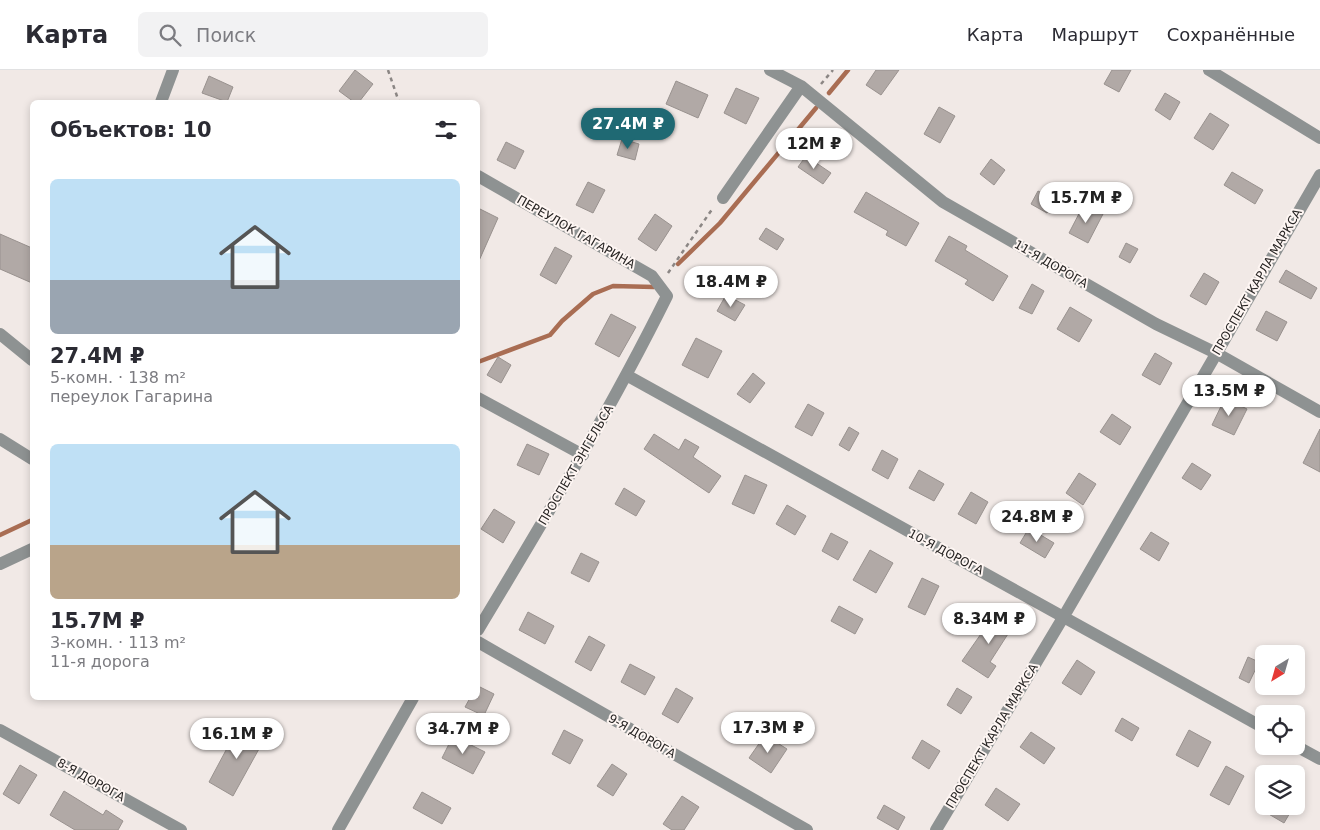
<!DOCTYPE html>
<html lang="ru">
<meta charset="utf-8">
<style>
body{margin:0;font-family:"DejaVu Sans",sans-serif;background:#f2f2f3;color:#2b2b33;height:100vh;display:flex;flex-direction:column;font-size:19px;white-space:nowrap}
*{box-sizing:border-box;margin:0}
p{font-size:16px;color:#7c7c81}
.icon{flex:none;width:28px;height:28px;fill:none;stroke:currentColor;stroke-width:2;stroke-linecap:round;stroke-linejoin:round}
.map{position:relative;flex:1;overflow:hidden}
.sheet{position:absolute;left:30px;top:30px;width:450px;height:600px;display:flex;flex-direction:column;background:#fff;border-radius:8px;box-shadow:0 2px 8px #0003}
.sheet>*{flex:none}
.needle{width:32px;rotate:217deg}
.controls{position:absolute;left:1255px;top:575px;display:grid;gap:10px}
.controls a{display:grid;place-items:center;width:50px;height:50px;border-radius:8px;background:#fff;box-shadow:0 2px 8px #0003;font-size:25px}
.price{position:absolute;translate:-50% -42px;padding:0 11px;border-radius:18px;background:#fff;color:#222;font-size:16px;line-height:32px;filter:drop-shadow(0 1px 2px #0008)}
.price::after{content:'';position:absolute;left:50%;top:30px;width:15px;height:11px;margin-left:-8px;background:inherit;clip-path:polygon(0 0,100% 0,50% 100%)}
.price.on{background:#1f6973;color:#fff}
ul{padding:0;list-style:none}
li{display:grid;align-content:center;gap:10px;height:265px;padding:0 20px}
li span{display:grid;place-items:center;height:155px;border-radius:8px;color:#555}
li>.icon{margin-inline-start:auto}
span .icon{width:90px;height:90px;fill:#fffc;stroke-width:1}
li b{font-size:21px}
h2{display:flex;justify-content:space-between;align-items:center;height:60px;padding:0 20px;font-size:21px}
header{display:flex;align-items:center;gap:30px;box-sizing:border-box;height:70px;padding:0 25px;background:#fff;border-bottom:1px solid #e1e1e2}
header strong{font-size:24px}
nav{display:flex;gap:28px;margin-inline-start:auto;font-size:18px}
.search{width:350px;height:45px;background:#f2f2f3;display:flex;align-items:center;gap:12px;box-sizing:border-box;padding:0 18px;border-radius:8px;color:#7c7c81;font-size:19px}
.map>svg:first-child{display:block}
</style>
<header>
<strong>Карта</strong>
<div class="search"><svg class="icon" aria-label="search" viewBox="0 0 24 24"><circle cx="10" cy="10" r="6"/><path d="M15 15l6 6"/></svg>Поиск</div>
<nav><a>Карта</a><a>Маршрут</a><a>Сохранённые</a></nav>
</header>
<div class="map">
<svg width="1320" height="760" viewBox="0 0 1320 760">
<rect width="100%" height="100%" fill="#f1e9e6"/>
<g fill="none" stroke-linecap="round" stroke-linejoin="round">
<path stroke="#a96d53" stroke-width="4.5" d="M829,23L848,0
M678,194L720,153L816,38
M478,292L550,265L562,251L593,224L613,216L654,217
M0,465L32,450"/>
</g>
<path fill="#b1a9a6" stroke="#99928f" d="M355,0L373,14L359,32H354L339,21Z
M876,0H899L881,25L866,15Z
M1112,0H1131L1119,22L1104,14Z
M209,6L233,17L227,32L202,23Z
M676,11L708,25L698,48L666,34Z
M736,18L759,28L746,54L724,43Z
M1165,23L1180,32L1170,50L1155,40Z
M939,37L955,46L940,73L924,64Z
M1210,43L1229,55L1213,80L1194,68Z
M622,69L639,74L635,90L617,85Z
M506,72L524,81L515,99L497,90Z
M806,86L831,103L823,114L798,97Z
M991,89L1005,100L994,115L980,104Z
M1232,102L1263,120L1255,134L1224,115Z
M588,112L605,120L593,143L576,135Z
M1038,121L1054,129L1047,143L1031,134Z
M866,122L919,153L906,176L886,165L888,161L854,142Z
M1084,134L1103,144L1088,173L1069,163Z
M478,138L498,148L478,193Z
M655,144L672,156L656,181L638,169Z
M766,158L784,169L777,180L759,169Z
M0,164L32,178V213L0,199Z
M949,166L967,176L965,180L1008,206L993,231L965,214L968,210L935,191Z
M1126,173L1138,179L1130,193L1119,187Z
M555,177L572,186L556,214L540,205Z
M1286,200L1317,218L1311,229L1279,212Z
M1204,203L1219,212L1206,235L1190,226Z
M1032,214L1044,221L1032,244L1019,238Z
M726,225L745,235L735,251L717,241Z
M1070,237L1092,250L1079,272L1057,259Z
M1266,241L1287,252L1277,271L1256,260Z
M611,244L636,257L619,287L595,274Z
M696,268L722,281L708,308L682,295Z
M1155,283L1172,293L1160,315L1142,305Z
M498,287L511,295L501,313L487,305Z
M753,303L765,313L750,333L737,324Z
M1225,328L1247,339L1234,365L1212,355Z
M808,334L824,343L812,366L795,357Z
M1112,344L1131,357L1120,375L1100,362Z
M849,357L859,363L849,381L839,375Z
M1320,359V402L1303,393Z
M654,364L679,380L685,369L699,377L693,387L721,406L709,423L644,379Z
M527,374L549,384L539,405L517,395Z
M882,380L898,389L888,409L872,400Z
M1192,393L1211,405L1201,420L1182,408Z
M919,400L944,414L934,431L909,418Z
M1079,403L1096,414L1083,435L1066,423Z
M745,405L767,415L754,444L732,434Z
M624,418L645,431L636,446L615,434Z
M971,422L988,432L976,454L958,444Z
M787,435L806,446L795,465L776,454Z
M494,439L515,452L503,473L481,459Z
M1029,458L1054,473L1045,488L1020,473Z
M1151,462L1169,473L1159,491L1140,479Z
M831,463L848,472L838,490L822,481Z
M870,480L893,493L876,523L853,510Z
M581,483L599,492L589,512L571,503Z
M922,508L939,516L925,545L908,537Z
M839,536L863,549L855,564L831,551Z
M997,541L1015,553L990,592L996,596L988,608L962,591Z
M528,542L554,556L545,574L519,560Z
M589,566L605,575L591,601L575,592Z
M1248,587L1259,592L1249,613L1239,608Z
M1077,590L1095,602L1081,625L1062,613Z
M630,594L655,607L645,625L621,612Z
M478,616L494,624L478,658V643L465,637L470,628H478Z
M676,618L693,628L678,653L662,644Z
M957,618L972,627L961,644L947,635Z
M1122,648L1139,658L1132,671L1115,661Z
M240,654L265,668L233,726L209,712Z
M564,660L583,670L570,694L552,684Z
M1189,660L1211,672L1198,697L1176,685Z
M1031,662L1055,678L1044,694L1020,677Z
M765,665L787,679L771,703L749,688Z
M453,666L485,682L473,704L442,688Z
M922,670L940,681L929,699L912,688Z
M612,694L627,704L613,726L597,716Z
M20,695L37,705L19,734L3,724Z
M1226,696L1244,706L1229,735L1210,725Z
M996,718L1020,734L1008,751L985,735Z
M64,721L103,745L106,740L123,751L118,760H75L50,745Z
M422,722L451,738L442,754L413,738Z
M682,726L699,737L684,760H672L663,754Z
M884,735L905,747L898,760L877,748Z
M1255,736H1294L1284,753Z"/>
<g fill="none" stroke-linecap="round" stroke-linejoin="round">
<path stroke="#8b8684" stroke-width="2.5" stroke-dasharray="4 4" stroke-linecap="butt" d="M388,0L399,32
M821,14L833,0
M668,203L713,138"/>
<path stroke="#8e9292" stroke-width="12" d="M770,0L801,16L943,132L1156,254L1216,283L1320,342
M1209,0L1320,68
M161,32L173,0
M478,106L652,206L667,226C610,341 544,450 478,560
M723,128L801,16
M0,264L32,290
M628,306L1264,658
M478,328L583,385
M0,369L32,389
M0,494L32,479
M478,572L807,760
M0,660L181,760
M1296,676L1320,689
M338,760L413,628
M936,760L1064,546L1320,105"/>
</g>
<g text-anchor="middle" dominant-baseline="central" stroke-width="4" stroke-linejoin="round" paint-order="stroke">
<g font-size="12" fill="#272423" stroke="#fef6f3">
<text transform="translate(576 162) rotate(30)">ПЕРЕУЛОК ГАГАРИНА</text>
<text transform="translate(1051 194) rotate(30)">11-Я ДОРОГА</text>
<text transform="translate(1257 212) rotate(-60)">ПРОСПЕКТ КАРЛА МАРКСА</text>
<text transform="translate(576 395) rotate(-60)">ПРОСПЕКТ ЭНГЕЛЬСА</text>
<text transform="translate(946 482) rotate(28)">10-Я ДОРОГА</text>
<text transform="translate(642 666) rotate(30)">9-Я ДОРОГА</text>
<text transform="translate(992 666) rotate(-59)">ПРОСПЕКТ КАРЛА МАРКСА</text>
<text transform="translate(91 710) rotate(29)">8-Я ДОРОГА</text>
</g>
</g>
</svg>
<div class="controls">
<a><svg class="needle" viewBox="-14 -14 28 28"><path d="M0-13l5 13h-10z" fill="#e53935"/><path d="M0 13l5-13h-10z" fill="#7c7c81"/></svg></a>
<a><svg class="icon" aria-label="locate" viewBox="0 0 24 24"><circle cx="12" cy="12" r="6"/><path d="M12 2v4M12 18v4M2 12h4M18 12h4"/></svg></a>
<a><svg class="icon" aria-label="layers" viewBox="0 0 24 24"><path d="M12 4l9 5-9 5-9-5zM3 14l9 5 9-5"/></svg></a>
</div>
<b class="price on" style="left:628px;top:80px">27.4M ₽</b>
<b class="price" style="left:814px;top:100px">12M ₽</b>
<b class="price" style="left:1086px;top:154px">15.7M ₽</b>
<b class="price" style="left:731px;top:238px">18.4M ₽</b>
<b class="price" style="left:1229px;top:347px">13.5M ₽</b>
<b class="price" style="left:1037px;top:473px">24.8M ₽</b>
<b class="price" style="left:989px;top:575px">8.34M ₽</b>
<b class="price" style="left:768px;top:684px">17.3M ₽</b>
<b class="price" style="left:463px;top:685px">34.7M ₽</b>
<b class="price" style="left:237px;top:690px">16.1M ₽</b>
<section class="sheet">
<h2>Объектов: 10<svg class="icon" aria-label="filters" viewBox="0 0 24 24"><path d="M4 7h16M4 17h16"/><circle cx="9" cy="7" r="2"/><circle cx="15" cy="17" r="2"/></svg></h2>
<ul>
<li><span style="background:linear-gradient(#bfe0f5 65%,#9aa5b1 0)"><svg class="icon" aria-label="home" viewBox="0 0 24 24"><path d="M3 11l9-7 9 7M6 9v11h12V9"/></svg></span><div><b>27.4M ₽</b><p>5-комн. · 138 m²</p><p>переулок Гагарина</p></div></li>
<li><span style="background:linear-gradient(#bfe0f5 65%,#b9a48a 0)"><svg class="icon" aria-label="home" viewBox="0 0 24 24"><path d="M3 11l9-7 9 7M6 9v11h12V9"/></svg></span><div><b>15.7M ₽</b><p>3-комн. · 113 m²</p><p>11-я дорога</p></div></li>
</ul>
</section>
</div>
